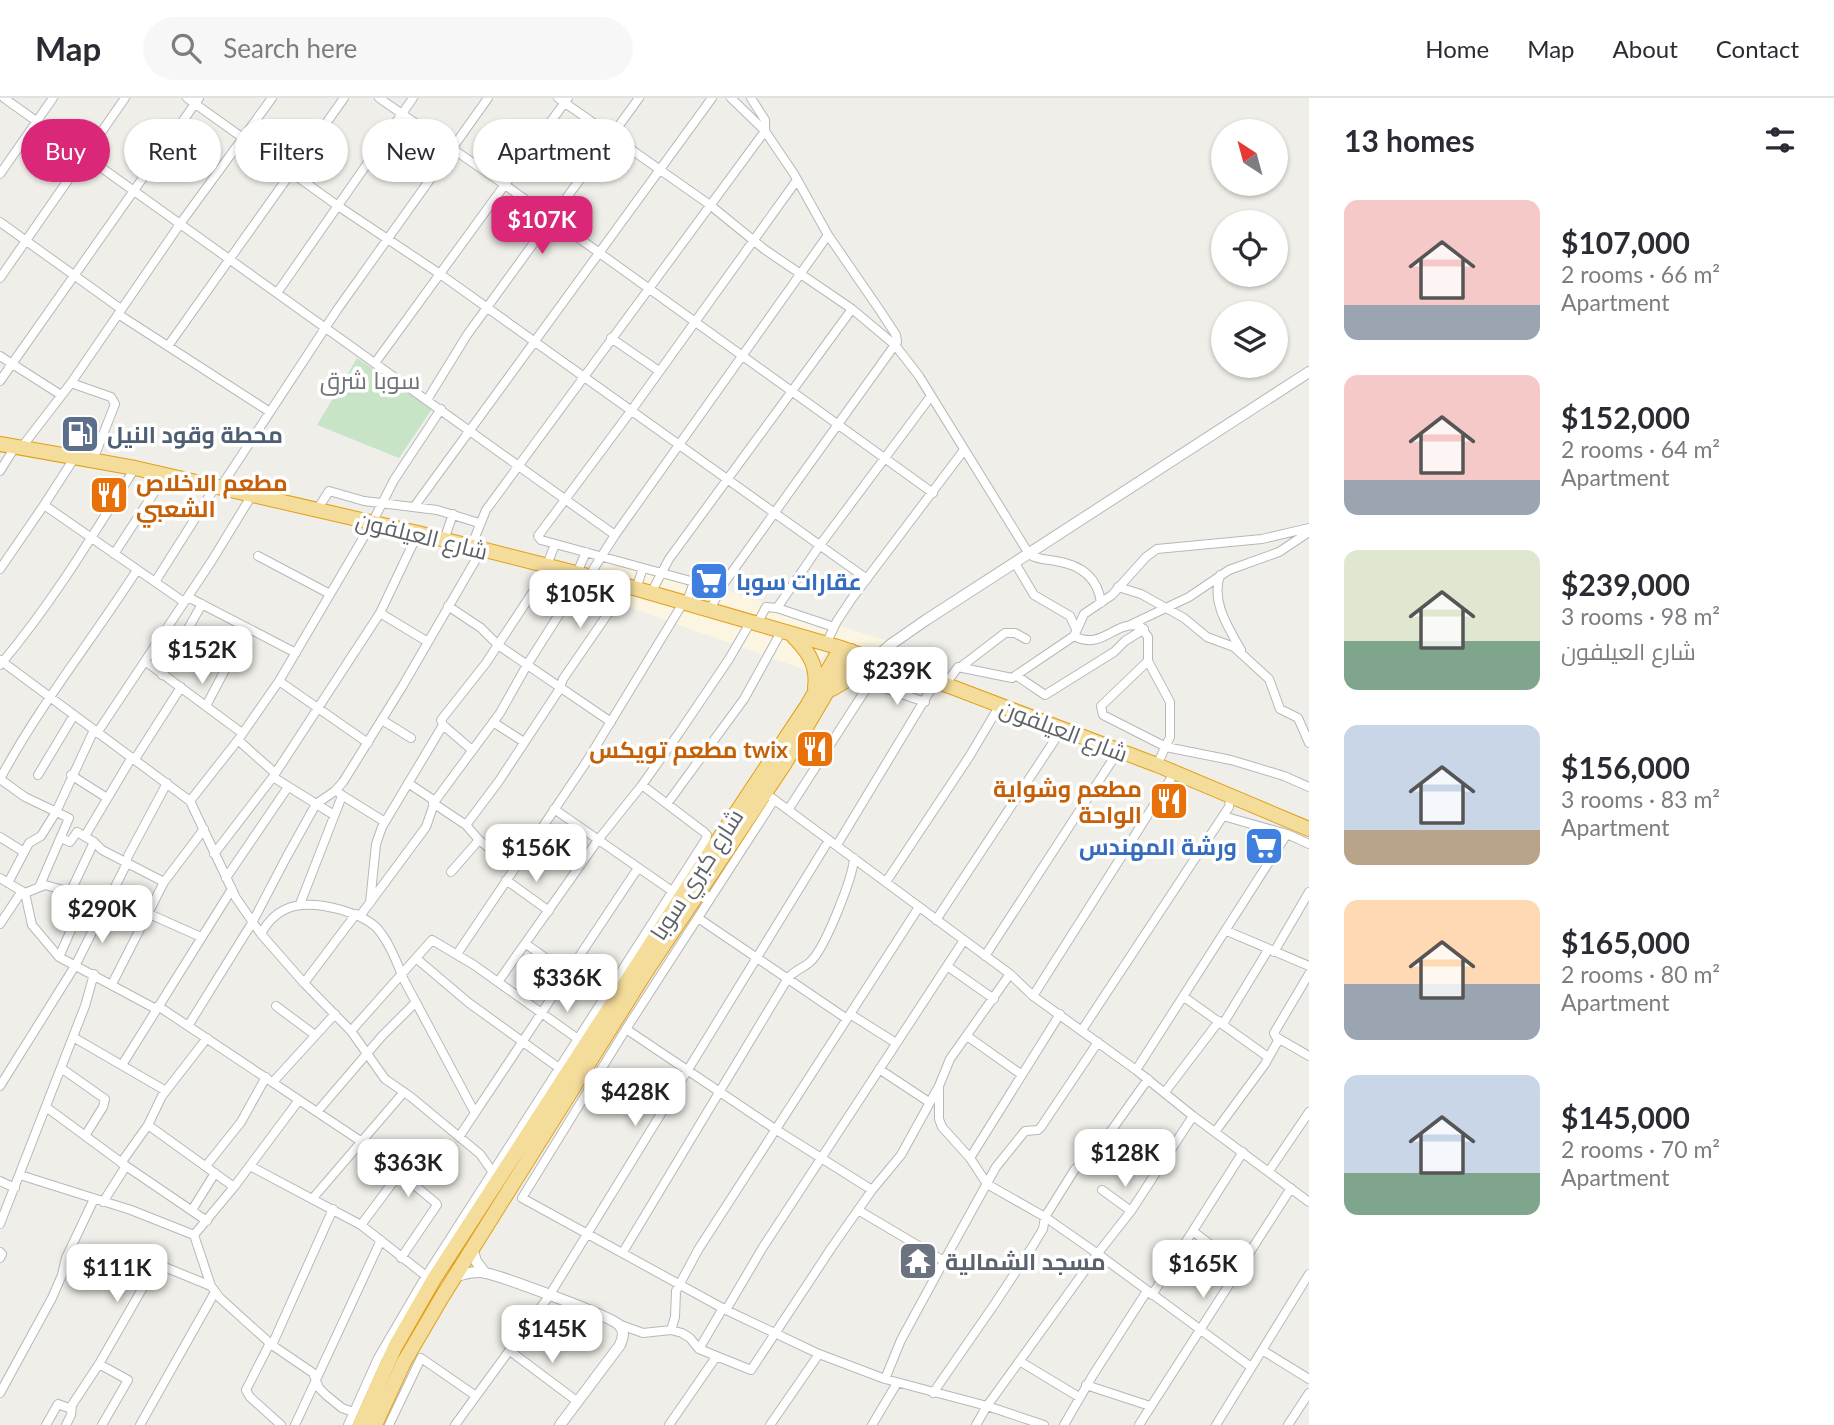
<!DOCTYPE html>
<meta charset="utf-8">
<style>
body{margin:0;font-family:Lato,Cairo,sans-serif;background:#f7f7f7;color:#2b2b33;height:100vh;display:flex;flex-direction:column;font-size:26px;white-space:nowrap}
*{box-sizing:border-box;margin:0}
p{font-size:23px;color:#7c7c81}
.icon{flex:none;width:38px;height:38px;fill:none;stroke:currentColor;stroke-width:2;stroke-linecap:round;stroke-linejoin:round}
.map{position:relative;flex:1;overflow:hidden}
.drawer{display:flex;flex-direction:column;background:#fff;width:525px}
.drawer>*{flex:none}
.hud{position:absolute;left:21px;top:21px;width:665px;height:63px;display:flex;gap:14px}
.needle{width:46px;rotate:324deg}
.buttons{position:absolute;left:1211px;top:21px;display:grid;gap:14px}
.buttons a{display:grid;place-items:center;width:77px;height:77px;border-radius:50%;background:#fff;box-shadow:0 2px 5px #0004;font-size:35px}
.price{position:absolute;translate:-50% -60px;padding:0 16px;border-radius:14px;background:#fff;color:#222;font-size:23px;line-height:46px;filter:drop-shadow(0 2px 4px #0008)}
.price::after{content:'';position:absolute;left:50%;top:42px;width:21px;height:16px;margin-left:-10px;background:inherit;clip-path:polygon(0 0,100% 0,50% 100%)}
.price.on{background:#db2777;color:#fff}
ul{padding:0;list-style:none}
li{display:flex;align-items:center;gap:21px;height:175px;padding:0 35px}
li span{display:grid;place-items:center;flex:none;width:196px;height:140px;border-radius:14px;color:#555}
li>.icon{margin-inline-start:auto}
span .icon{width:84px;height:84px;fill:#fffc;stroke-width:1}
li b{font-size:30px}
h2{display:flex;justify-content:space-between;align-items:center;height:84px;padding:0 35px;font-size:30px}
.chip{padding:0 24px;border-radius:32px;background:#fff;box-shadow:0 2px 5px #0004;font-size:24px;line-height:63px}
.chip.on{background:#db2777;color:#fff}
header{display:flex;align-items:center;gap:42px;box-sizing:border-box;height:98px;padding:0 35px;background:#fff;border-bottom:2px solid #e1e1e2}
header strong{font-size:33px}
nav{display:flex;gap:38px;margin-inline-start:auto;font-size:24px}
.search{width:490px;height:63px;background:#f7f7f7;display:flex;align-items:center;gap:18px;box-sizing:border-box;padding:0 24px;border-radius:38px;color:#7c7c81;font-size:26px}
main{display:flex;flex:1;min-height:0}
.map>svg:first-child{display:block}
</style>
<header>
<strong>Map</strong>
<div class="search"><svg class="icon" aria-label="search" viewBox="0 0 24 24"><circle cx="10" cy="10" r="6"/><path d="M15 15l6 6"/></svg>Search here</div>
<nav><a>Home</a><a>Map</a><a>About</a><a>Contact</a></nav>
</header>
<main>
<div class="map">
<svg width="1309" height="1327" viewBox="0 0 1309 1327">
<rect width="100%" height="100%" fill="#f0eee8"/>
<path fill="#fbf5e1" d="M608,456L843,529L888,543L872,552L835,544L811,574L589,495Z"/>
<path fill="#c8e4c7" d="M357,260L432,311L399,360L317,327Z"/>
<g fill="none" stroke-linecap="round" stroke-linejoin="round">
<g stroke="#b5b8bb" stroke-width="10">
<path id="street" d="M4,0L615,437
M187,0L338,108L440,176L867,481
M379,0L505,87L933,395
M558,0L710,107L764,151L852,211L895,247L919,278L1029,456C1037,462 1046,461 1056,463C1081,467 1098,479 1101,505
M0,76L53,0
M0,124L121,211
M0,180L125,0
M277,195L413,0
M118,216L270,314
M611,240L659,273
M168,248L344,0
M0,258L61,297
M375,265L568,0
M0,283L199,0
M71,285L111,299L115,306L93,362
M427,302L467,237L639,0
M21,350L71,285L180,126L272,0
M75,359L44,407L184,504
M0,373L15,349
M220,390L337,212L488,0
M414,409L712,0
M317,412L329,393L364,403L437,412L479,425
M444,442L453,416
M471,449L486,412L765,33L731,0
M114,456L165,378
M258,458L330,496
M1015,465L1034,497L1070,518L1076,531
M547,467L555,446
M0,471L44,407
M577,475L586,454
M1220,477C1211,504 1228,529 1241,552
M589,478L615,437L828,137
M155,484L215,389
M1118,489L1141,496L1184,520L1207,539L1234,549L1269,581L1280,611L1298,620L1309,645
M636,491L643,470
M720,491L541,442L538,438L631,313L797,82
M651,495L669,461L852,211
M188,499L296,555
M686,506L694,484
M448,508L481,530L498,547L611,624
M777,510L834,529
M710,512L722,488L897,244L896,237L881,214L828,137L794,76L765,33V22L751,0
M380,515L428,544
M757,526L766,509L777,510L820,447L931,298
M1130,527L1189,499L1229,472L1279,454L1309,434
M1074,538L1084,516L1112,497L1146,459L1157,451L1262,441L1309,430
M826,546L837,523L853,499L964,352
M0,562L190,703L236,800L261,836L304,885L351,933L385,981L411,999L480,1056L494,1076
M145,563L242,635
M1148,563L1101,608L1103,617L1166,649L1231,662L1284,678L1309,689
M0,567C51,507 93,437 135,370
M962,568L1005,535H1015L1026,541
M162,577L202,506
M1017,578L1045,597L1114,554L1125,543L1144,531
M279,583L368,645
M945,587L958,569L1012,580L1074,538C1103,553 1114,522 1140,528L1148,539V563L1170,604V639L1157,667
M206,608L247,530
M382,622L411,640
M493,624L524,644
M443,627L472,652
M97,635L211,464L252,397
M238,642L275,675
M135,661L181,589
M38,677L74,617
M71,677L107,700
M273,679L334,717
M0,681C39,608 92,542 137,472
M0,681L25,699L69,720L40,787
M408,685L435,703
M340,696L385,724
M772,700L1010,876L1033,898L1136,972L1193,1018L1309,1104
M774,702L626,931L522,1100L726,1212L819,1256L885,1281L987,1308L1044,1327
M190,703L238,642L279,583L372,425L394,382L441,311
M433,705L466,727L479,742L514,770
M667,706L744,601L781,534
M554,711L672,793
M788,712L868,588L872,586L925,604
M1223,718L1287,736L1309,746
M466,727L499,683L559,592L563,581L627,488
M85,738L132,659
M0,739L24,754
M61,740L70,744L77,734L94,744L102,752L164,784
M837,747L936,583
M214,756L273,679L380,515L418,435
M451,774L479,742
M0,780L25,795L45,787L108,804
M226,780L288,689
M506,782L549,813
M886,784L969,659L1000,607
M8,785L29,745L41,738L56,714L94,632
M25,795L32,827L59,859L156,911
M70,795L94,744
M109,803L147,815L201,839
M370,805L376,746L382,729L443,627L441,622L486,565L550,468
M300,806L342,698
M360,818L426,729L435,703L500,615L527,567L584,477
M698,820L847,921
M936,822L1062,631
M0,826L22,793
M1227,833L1309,868
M261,836C279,802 309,803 342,812C354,816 366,820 376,829C389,843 397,865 404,882L475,1015
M526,846L568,876
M1274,854L1309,794
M457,856L585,666L683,505
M985,858L1119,652
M59,859L86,798
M417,861L469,905L559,970
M947,868L994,901
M1309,876L1274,935L1276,939L1309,958
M498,884L598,742L642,687L679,635L729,561L750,525
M304,885L356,816
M112,886L164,784L204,731
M1033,898L1175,674
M1184,899L1268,959
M158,908L362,1044L436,1105L437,1107L401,1160
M276,908L315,937
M850,916L896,945
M1223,926L1268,852
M188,928L252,825L286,760L316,706L335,693L343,684L402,589L482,451
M626,931L775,1031L872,1092
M1082,932L1223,718L1229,709L1231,697
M351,933L432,842L474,867L578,941
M967,938L1022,977
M73,939L166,993
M122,967L232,791
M61,970L105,1001L103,1009L85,1038
M879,971L929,1004
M1136,972L1287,736
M273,984L335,916
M0,988L75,868L126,767L128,758L167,685
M939,991V1021L942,1029L970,1060L987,1086L1045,1119L1098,1156L1251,1269
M1165,994L1219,923
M46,1009L126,1068L103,1104
M317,1014L382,938L416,904
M148,1027L162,998L207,940
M1215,1034L1265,966L1279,941
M459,1039L638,770
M970,1060L1060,916
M121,1065L148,1027L234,1089
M126,1068L207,1123
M206,1068L241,1024L266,979
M250,1068L361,1127L426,1178
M1269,1073L1309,1014
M20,1077L131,1112L194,1137
M0,1083L15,1090
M1102,1092L1131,1113
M313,1100L404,994
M192,1112L215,1075
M858,1112L944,1163L901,1242L885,1281
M0,1126L85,908L94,876
M361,1127L399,1076
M1194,1134L1241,1170
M194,1137L211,1188L220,1200L272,1247L313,1275L319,1290L326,1297L342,1310L353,1314
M194,1137L234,1089L299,1002
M0,1154L2,1156L0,1160
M623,1154L788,880C794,873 803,870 810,864C825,851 853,779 854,760
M944,1163L996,1069L1025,1033L1038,1032L1041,1029L1098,944
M1152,1197L1243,1054
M726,1212L763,1149L964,842
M618,1226L643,1235L671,1232L682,1235L690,1240L699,1251L751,1272L832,1149L872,1092L901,1057L939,988L950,961L1010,876
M671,1232L675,1219L676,1193L698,1152L919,809
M270,1245L246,1292L250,1299L281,1327
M272,1247L333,1111
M699,1251L723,1210
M1262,1252L1309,1281
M510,1253L578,1304
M1021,1264L1079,1299
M99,1266L128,1282L102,1327
M1086,1287L1150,1308
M0,1295L52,1200L62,1177L66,1160L94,1101
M933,1295L996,1204L1034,1146L1043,1131L1045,1119L1075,1071L1094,1057L1148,981
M46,1327L58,1306L71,1311
M66,1327L71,1317L72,1307L99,1266L153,1172L162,1168L211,1188
M140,1327L215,1194
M295,1327L381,1142
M348,1327L378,1260L426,1178L706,741L707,737L704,734L642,687
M389,1327L421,1260L476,1298
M455,1327L549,1198L829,742
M669,1327L716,1259
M770,1327L819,1256
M872,1327L897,1285
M976,1327L987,1308L1091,1164L1131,1113L1193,1018
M1064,1327L1093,1277L1147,1193
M1139,1327L1291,1090
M1216,1327L1309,1176
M1288,1327L1309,1295"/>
</g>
<g stroke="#b4b7bb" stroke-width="12">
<path id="secondary" d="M873,562L890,547L926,522L1309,274
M472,1150L476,1163L485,1175
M454,1179C464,1176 476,1172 486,1175C503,1179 611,1218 619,1227C625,1233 623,1240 620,1247L560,1327"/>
</g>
<g stroke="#e29f16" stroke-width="16">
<path id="highway" d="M0,346L135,370L418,435L627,488L841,550L936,583L1157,667L1309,731
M793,538C808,553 818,567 815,590
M832,591L857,576L891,570
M360,1327L395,1249L434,1181L722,736L807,608L841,550
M375,1327L404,1264L442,1199L647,872L785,665L851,553"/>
</g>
<use href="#street" stroke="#fff" stroke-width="8"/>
<use href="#secondary" stroke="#fff" stroke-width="10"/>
<use href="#highway" stroke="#f4dc9b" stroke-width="14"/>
</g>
<defs>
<g id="fuel-square" transform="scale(2.0125)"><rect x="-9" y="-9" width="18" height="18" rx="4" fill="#5c6f8a" stroke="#fff"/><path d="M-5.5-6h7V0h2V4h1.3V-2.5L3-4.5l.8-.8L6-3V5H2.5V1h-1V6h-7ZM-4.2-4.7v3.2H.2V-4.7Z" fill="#fff"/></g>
<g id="restaurant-square" transform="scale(2.0125)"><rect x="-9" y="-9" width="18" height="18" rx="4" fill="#e8710a" stroke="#fff"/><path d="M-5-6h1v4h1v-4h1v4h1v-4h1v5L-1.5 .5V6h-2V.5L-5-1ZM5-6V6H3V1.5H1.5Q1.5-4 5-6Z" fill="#fff"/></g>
<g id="supermarket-square" transform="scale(2.0125)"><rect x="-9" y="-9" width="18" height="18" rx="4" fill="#3f7fe0" stroke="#fff"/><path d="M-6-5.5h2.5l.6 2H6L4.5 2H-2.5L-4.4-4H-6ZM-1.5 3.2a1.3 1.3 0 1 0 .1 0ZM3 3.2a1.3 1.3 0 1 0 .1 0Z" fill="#fff"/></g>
<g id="temple-square" transform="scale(2.0125)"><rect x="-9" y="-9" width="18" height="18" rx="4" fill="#6b7280" stroke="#fff"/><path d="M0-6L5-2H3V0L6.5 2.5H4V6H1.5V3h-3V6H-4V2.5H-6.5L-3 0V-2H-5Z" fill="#fff"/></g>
</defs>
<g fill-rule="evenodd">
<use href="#fuel-square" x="80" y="336"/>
<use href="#restaurant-square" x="109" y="397"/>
<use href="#supermarket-square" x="709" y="483"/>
<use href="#restaurant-square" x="815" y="651"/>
<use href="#restaurant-square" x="1169" y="703"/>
<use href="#supermarket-square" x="1264" y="748"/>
<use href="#temple-square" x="918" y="1163"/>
</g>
<g text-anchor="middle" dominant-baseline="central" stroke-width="7" stroke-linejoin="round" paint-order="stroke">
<g font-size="23" font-weight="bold" fill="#4e5e75" stroke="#fff" text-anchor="start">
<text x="107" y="336">محطة وقود النيل</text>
</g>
<g font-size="23" font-weight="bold" fill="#c56008" stroke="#fff" text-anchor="end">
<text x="136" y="384" text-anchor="start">مطعم الاخلاص<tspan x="136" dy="26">الشعبي</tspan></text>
<text x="788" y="651">مطعم تويكس twix</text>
<text x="1142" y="690">مطعم وشواية<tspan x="1142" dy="26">الواحة</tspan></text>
</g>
<g font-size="23" fill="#5f6367" stroke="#fff">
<text transform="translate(422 437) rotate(14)">شارع العيلفون</text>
<text transform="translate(1064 632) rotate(21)">شارع العيلفون</text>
<text transform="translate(696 776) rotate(-57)">شارع كبري سوبا</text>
</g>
<g font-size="23" font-weight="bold" fill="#366cbe" stroke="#fff" text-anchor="start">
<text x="736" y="483">عقارات سوبا</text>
<text x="1237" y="748" text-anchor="end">ورشة المهندس</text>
</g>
<g font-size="23" font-weight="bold" fill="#5b616d" stroke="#fff" text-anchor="start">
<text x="945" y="1163">مسجد الشمالية</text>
</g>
<g font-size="24" fill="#707478" stroke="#fff">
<text x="370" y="281">سوبا شرق</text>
</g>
</g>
</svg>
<div class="buttons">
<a><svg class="needle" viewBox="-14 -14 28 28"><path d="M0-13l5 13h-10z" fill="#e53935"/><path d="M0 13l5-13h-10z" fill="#7c7c81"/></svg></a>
<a><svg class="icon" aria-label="locate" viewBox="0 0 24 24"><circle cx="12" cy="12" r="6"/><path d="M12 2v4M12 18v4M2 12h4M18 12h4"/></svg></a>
<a><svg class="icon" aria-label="layers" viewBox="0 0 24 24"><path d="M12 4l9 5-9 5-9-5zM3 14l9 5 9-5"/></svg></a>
</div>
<b class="price on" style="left:542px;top:158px">$107K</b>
<b class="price" style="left:580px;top:532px">$105K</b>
<b class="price" style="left:202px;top:588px">$152K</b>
<b class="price" style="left:897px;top:609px">$239K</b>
<b class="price" style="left:536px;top:786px">$156K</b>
<b class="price" style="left:102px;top:847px">$290K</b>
<b class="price" style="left:567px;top:916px">$336K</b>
<b class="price" style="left:635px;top:1030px">$428K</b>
<b class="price" style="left:1125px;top:1091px">$128K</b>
<b class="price" style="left:408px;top:1101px">$363K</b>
<b class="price" style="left:1203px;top:1202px">$165K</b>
<b class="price" style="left:117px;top:1206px">$111K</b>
<b class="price" style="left:552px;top:1267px">$145K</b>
<div class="hud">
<a class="chip on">Buy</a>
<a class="chip">Rent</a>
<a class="chip">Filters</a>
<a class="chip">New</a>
<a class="chip">Apartment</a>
</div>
</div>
<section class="drawer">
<h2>13 homes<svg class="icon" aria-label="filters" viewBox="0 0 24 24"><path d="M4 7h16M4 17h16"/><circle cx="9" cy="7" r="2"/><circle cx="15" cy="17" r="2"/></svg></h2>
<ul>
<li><span style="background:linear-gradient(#f6c9c9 75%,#9aa5b1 0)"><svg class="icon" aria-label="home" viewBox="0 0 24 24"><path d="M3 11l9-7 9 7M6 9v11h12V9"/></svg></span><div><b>$107,000</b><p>2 rooms · 66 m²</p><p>Apartment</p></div></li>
<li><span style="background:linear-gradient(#f6c9c9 75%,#9aa5b1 0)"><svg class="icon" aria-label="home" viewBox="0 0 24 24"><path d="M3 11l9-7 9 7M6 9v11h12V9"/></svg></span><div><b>$152,000</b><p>2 rooms · 64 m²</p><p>Apartment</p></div></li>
<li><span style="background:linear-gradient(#dfe7d0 65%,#7fa58c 0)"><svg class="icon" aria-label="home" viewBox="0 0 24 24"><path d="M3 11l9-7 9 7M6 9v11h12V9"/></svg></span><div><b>$239,000</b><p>3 rooms · 98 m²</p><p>شارع العيلفون</p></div></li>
<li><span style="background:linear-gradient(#c9d6e8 75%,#b9a48a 0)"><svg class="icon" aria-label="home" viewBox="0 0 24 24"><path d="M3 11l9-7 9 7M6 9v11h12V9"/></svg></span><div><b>$156,000</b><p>3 rooms · 83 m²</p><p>Apartment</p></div></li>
<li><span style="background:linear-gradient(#ffd9b3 60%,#9aa5b1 0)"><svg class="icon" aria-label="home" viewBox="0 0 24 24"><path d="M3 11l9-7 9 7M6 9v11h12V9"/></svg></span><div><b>$165,000</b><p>2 rooms · 80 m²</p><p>Apartment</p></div></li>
<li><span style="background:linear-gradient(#c9d6e8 70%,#7fa58c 0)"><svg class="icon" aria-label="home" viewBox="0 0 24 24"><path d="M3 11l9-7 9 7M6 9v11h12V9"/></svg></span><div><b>$145,000</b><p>2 rooms · 70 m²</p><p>Apartment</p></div></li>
</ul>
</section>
</main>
